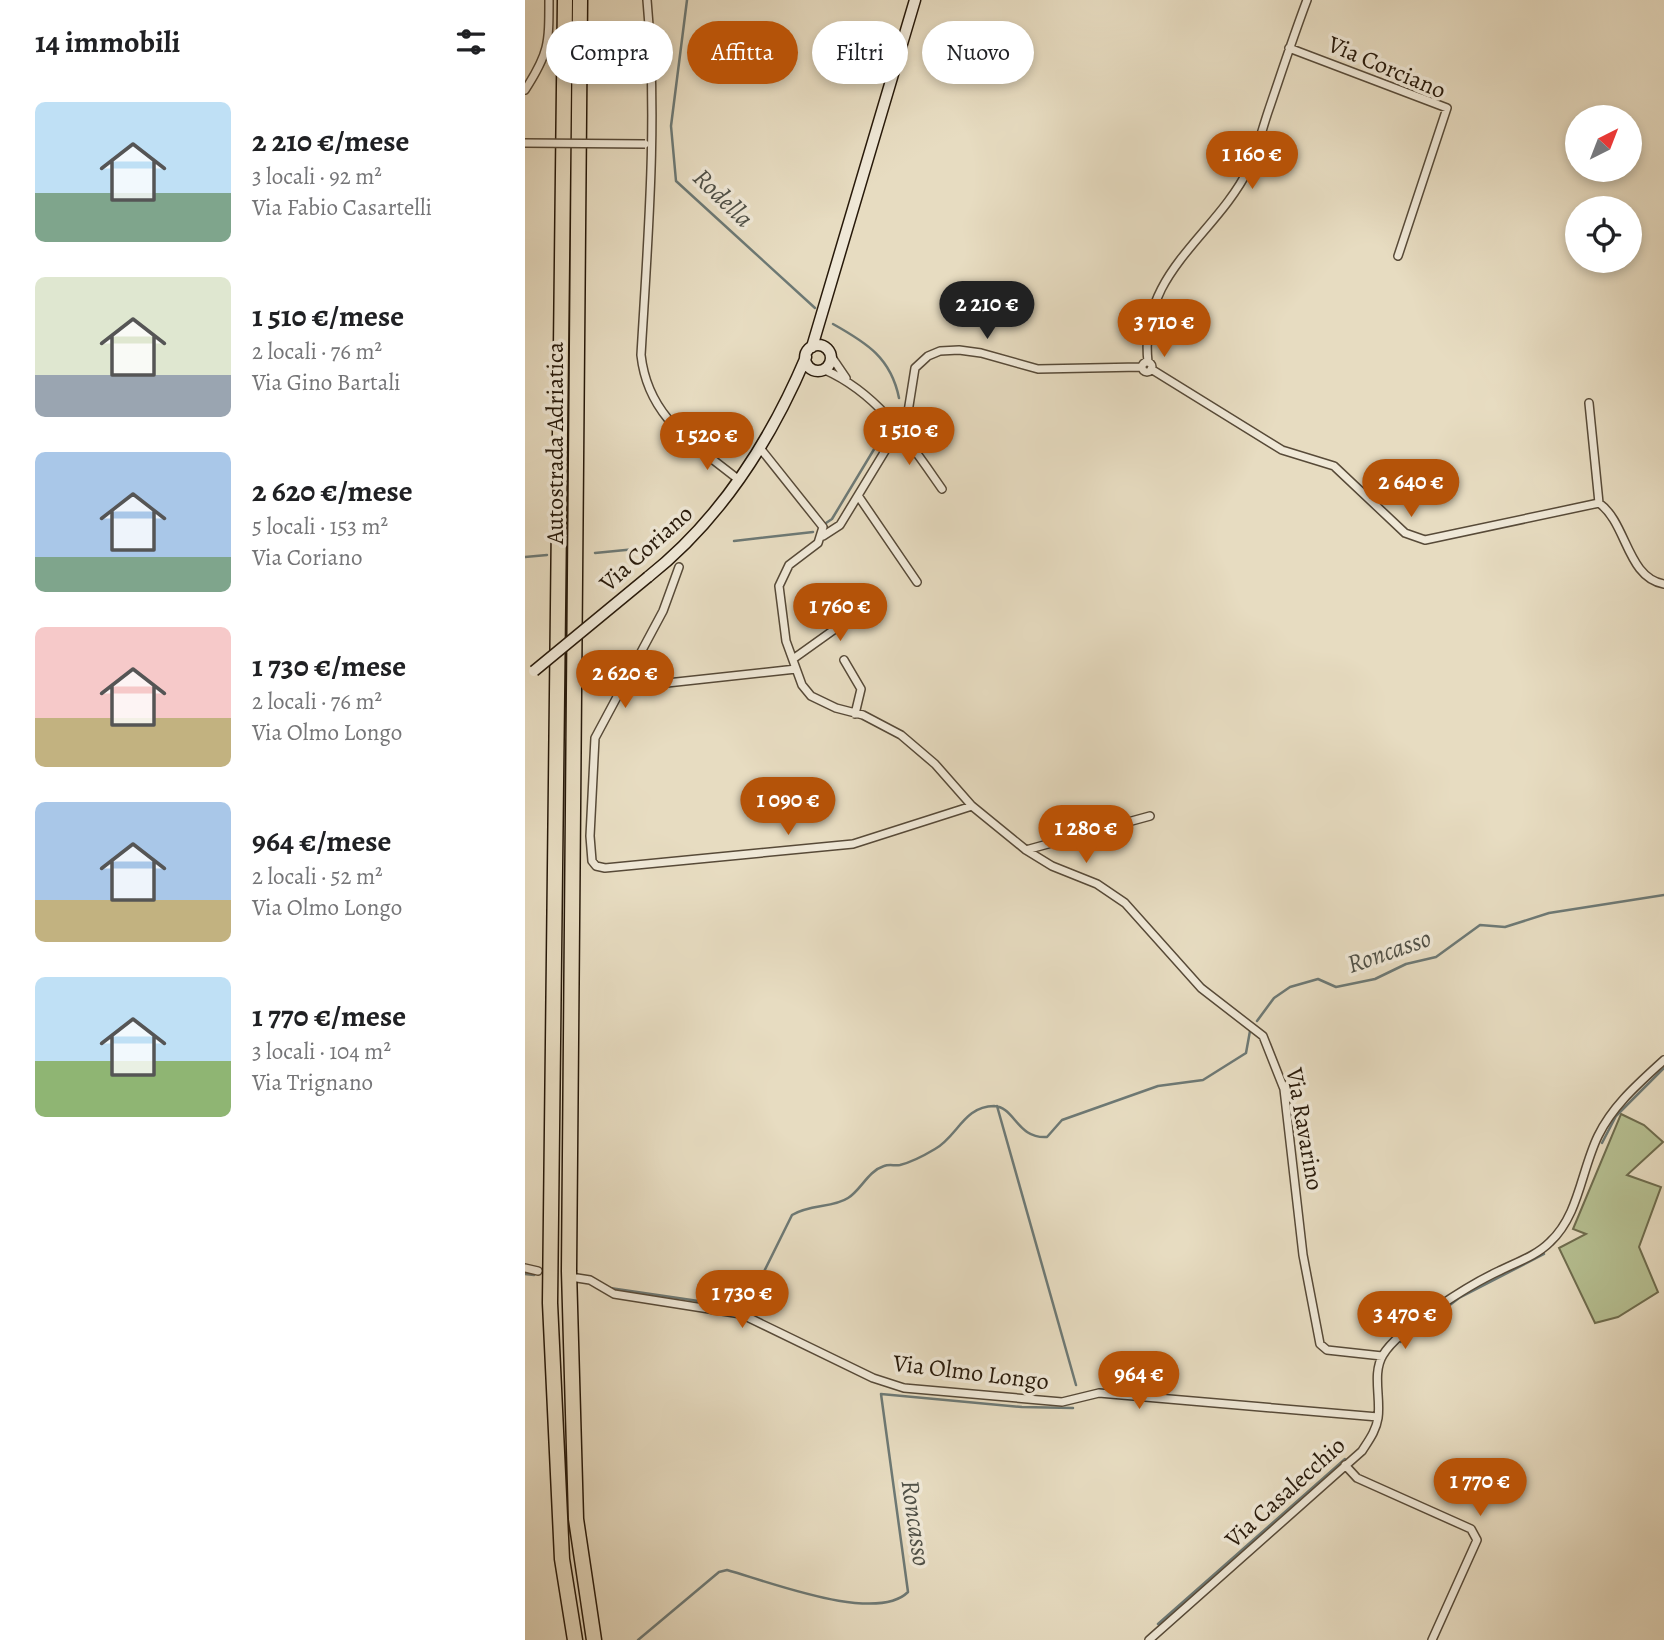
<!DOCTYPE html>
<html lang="it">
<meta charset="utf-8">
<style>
body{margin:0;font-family:Alegreya,serif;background:#f6f6f6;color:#202124;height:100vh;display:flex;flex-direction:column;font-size:26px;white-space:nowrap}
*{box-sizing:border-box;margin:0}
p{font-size:23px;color:#757577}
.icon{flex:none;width:38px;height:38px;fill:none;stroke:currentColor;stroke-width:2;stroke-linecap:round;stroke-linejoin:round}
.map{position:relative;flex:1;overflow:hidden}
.panel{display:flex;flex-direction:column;background:#fff;width:525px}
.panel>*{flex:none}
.top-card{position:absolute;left:21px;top:21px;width:665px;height:63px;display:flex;gap:14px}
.needle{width:46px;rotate:42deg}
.buttons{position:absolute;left:1040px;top:105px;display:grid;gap:14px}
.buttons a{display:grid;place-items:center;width:77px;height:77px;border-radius:50%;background:#fff;box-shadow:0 4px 10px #0003;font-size:35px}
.price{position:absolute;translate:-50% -60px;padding:0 16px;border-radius:24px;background:#b45309;color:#fff;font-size:23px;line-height:46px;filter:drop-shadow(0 2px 4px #0008)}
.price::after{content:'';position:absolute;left:50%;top:42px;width:21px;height:16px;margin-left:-10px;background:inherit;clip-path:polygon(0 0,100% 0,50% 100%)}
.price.current{background:#222;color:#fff}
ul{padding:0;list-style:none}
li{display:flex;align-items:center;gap:21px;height:175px;padding:0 35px}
li span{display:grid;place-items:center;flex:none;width:196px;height:140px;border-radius:10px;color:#555}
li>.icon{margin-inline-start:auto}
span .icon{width:84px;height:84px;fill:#fffc;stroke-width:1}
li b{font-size:30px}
h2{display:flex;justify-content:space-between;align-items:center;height:84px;padding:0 35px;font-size:30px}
.tag{padding:0 24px;border-radius:32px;background:#fff;box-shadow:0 4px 10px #0003;font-size:24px;line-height:63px}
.tag.current{background:#b45309;color:#fff}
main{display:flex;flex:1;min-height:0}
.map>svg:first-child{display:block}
</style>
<main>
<section class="panel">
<h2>14 immobili<svg class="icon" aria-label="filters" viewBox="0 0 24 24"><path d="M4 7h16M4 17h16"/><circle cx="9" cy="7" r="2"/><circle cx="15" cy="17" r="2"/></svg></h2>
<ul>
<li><span style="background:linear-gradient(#bfe0f5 65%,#7fa58c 0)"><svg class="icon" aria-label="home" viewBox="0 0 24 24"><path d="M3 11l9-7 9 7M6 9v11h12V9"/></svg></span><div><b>2 210 €/mese</b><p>3 locali · 92 m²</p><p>Via Fabio Casartelli</p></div></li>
<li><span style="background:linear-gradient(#dfe7d0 70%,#9aa5b1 0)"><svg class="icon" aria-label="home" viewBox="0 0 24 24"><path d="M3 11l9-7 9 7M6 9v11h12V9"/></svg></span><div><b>1 510 €/mese</b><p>2 locali · 76 m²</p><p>Via Gino Bartali</p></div></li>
<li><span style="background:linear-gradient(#a9c7e8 75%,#7fa58c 0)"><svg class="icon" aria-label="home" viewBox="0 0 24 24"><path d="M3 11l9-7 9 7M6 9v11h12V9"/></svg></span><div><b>2 620 €/mese</b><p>5 locali · 153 m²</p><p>Via Coriano</p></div></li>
<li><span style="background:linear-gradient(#f6c9c9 65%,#c2b280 0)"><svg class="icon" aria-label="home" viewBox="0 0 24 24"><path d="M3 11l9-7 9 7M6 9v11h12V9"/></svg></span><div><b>1 730 €/mese</b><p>2 locali · 76 m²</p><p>Via Olmo Longo</p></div></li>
<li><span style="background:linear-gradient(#a9c7e8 70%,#c2b280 0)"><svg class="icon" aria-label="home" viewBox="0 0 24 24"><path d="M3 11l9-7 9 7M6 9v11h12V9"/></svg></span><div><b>964 €/mese</b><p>2 locali · 52 m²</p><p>Via Olmo Longo</p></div></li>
<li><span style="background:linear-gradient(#bfe0f5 60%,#8fb573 0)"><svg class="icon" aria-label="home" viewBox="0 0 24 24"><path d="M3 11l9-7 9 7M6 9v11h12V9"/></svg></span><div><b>1 770 €/mese</b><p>3 locali · 104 m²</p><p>Via Trignano</p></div></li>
</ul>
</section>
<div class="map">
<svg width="1139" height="1640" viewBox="0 0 1139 1640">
<rect width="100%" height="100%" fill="#e7dcc1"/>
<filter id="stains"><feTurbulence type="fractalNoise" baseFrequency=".00286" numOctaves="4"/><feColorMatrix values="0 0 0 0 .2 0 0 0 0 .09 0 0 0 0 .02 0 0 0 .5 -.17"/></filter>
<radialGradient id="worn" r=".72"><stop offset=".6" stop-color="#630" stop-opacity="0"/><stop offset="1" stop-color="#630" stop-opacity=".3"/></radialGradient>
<path fill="#b6c092" stroke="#6e6c4e" stroke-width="2" d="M1096,1114L1119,1125L1138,1142L1102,1175L1136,1187L1114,1247L1133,1292L1093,1317L1070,1323L1034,1248L1061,1234L1048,1229Z"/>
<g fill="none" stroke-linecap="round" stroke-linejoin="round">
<path stroke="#6d7975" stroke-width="2.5" d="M162,0L146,126L151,181L290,308
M308,324C342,343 366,358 374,398
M301,523L307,519L357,436
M209,541L288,532
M70,553L131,547
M0,557L22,555
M732,1021L749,998L765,987L793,979L811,987L850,979L881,964L911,957L955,925L980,927L1024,913L1139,895
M472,1106L551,1385
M1077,1143L1091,1116L1139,1068
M0,1274L9,1275
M85,1288L221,1308L267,1215C285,1204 308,1208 323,1198C336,1190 343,1171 359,1166C364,1164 370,1166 375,1165C387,1162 400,1155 410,1149C432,1137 439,1106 469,1106C490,1107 492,1139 522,1137L537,1120L633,1086L678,1080L721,1053L725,1031
M876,1342L934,1298L1019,1254
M633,1624L820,1459
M113,1640L194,1572L202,1570C242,1581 351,1624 383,1592L356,1394L497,1407L548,1408"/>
<g stroke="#574a38" stroke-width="10">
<path id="street" d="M122,0C133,119 123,236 116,355C123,418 168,443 214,480
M764,48L922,108L873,256
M0,90C24,53 24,44 24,0
M306,356L321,378
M617 367a5 5 0 1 1 10 0a5 5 0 1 1-10 0Z
M623,362C613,273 690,237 724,168C732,150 737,130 743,112C756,74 768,37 782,0
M626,369L757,450L809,466L880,533L900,540L1074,503C1102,523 1102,578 1139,584
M300,370C354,394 384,442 417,489
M1064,403L1074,503
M235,448L298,527L293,543L264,565L254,586L261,641L277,685L286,696L311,708L338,715L376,735L410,764L447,806L501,850L527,866L572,884L600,903L676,988L738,1036L759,1089L778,1255L795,1344L802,1350L857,1356
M334,497L392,582
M298,536L315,525L374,428L383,412L390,368L403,356L415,351L434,350L456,353L513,369L616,367
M154,567L138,611L70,738L65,836L67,861L71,866L80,868L328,844L447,806
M268,659L345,604
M319,660L336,689L330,714
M96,688L271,669
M501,850L625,816
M0,1268L13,1271
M52,1278L65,1280L89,1294L216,1314L348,1378L379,1388L537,1402L574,1393L853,1417
M820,1465L832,1478L946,1529L952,1540L907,1640
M624,1640L837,1451C844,1440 851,1431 853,1418C856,1398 847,1373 858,1355C873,1329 946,1284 974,1271C992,1262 1011,1256 1025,1242C1054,1215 1056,1171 1073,1136C1088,1105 1114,1083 1139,1060"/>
</g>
<g stroke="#27190a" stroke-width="13">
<path id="secondary" d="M280 358a13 13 0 1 1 26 0a13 13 0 1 1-26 0Z
M287,347L390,0
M123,577C195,520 245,442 281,357"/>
</g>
<g stroke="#27190a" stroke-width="17">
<path id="highway" d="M40,0L25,1303L37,1559L50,1640
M55,0L44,1271L51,1519L69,1640"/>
</g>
<use href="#street" stroke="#efe8d7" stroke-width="7"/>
<use href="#secondary" stroke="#efe8d7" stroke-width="10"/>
<use href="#highway" stroke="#e7dcc1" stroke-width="14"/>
<g stroke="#574a38" stroke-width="10" stroke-linecap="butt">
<path id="street-bridge" d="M0,143L120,144"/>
</g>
<g stroke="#27190a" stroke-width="13" stroke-linecap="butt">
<path id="secondary-bridge" d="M9,671L123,577"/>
</g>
<use href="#street-bridge" stroke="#efe8d7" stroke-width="7"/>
<use href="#secondary-bridge" stroke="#efe8d7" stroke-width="10"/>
</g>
<g text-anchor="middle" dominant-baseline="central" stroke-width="7" stroke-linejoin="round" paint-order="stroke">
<g font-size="24" fill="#27190a" stroke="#efe8d7">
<text transform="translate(862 67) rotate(23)">Via Corciano</text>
<text transform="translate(30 443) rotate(-90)">Autostrada Adriatica</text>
<text transform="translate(121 548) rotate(-42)">Via Coriano</text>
<text transform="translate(780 1129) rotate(80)">Via Ravarino</text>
<text transform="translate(446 1372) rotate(7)">Via Olmo Longo</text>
<text transform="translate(760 1492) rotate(-42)">Via Casalecchio</text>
</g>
<g font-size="26" font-style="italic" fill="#505148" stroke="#efe8d7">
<text transform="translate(198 198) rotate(44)">Rodella</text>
<text transform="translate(864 951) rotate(-19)">Roncasso</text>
<text transform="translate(391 1523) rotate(82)">Roncasso</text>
</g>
</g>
<rect width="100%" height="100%" filter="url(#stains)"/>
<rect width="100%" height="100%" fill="url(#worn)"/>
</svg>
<div class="buttons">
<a><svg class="needle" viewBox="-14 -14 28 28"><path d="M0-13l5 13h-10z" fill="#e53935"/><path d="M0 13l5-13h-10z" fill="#757577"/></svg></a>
<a><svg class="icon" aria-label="locate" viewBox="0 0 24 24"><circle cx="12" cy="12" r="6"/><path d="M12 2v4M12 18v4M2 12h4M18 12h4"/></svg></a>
</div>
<b class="price" style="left:727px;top:191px">1 160 €</b>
<b class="price current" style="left:462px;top:341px">2 210 €</b>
<b class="price" style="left:639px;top:359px">3 710 €</b>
<b class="price" style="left:384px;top:467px">1 510 €</b>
<b class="price" style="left:182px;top:472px">1 520 €</b>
<b class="price" style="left:886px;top:519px">2 640 €</b>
<b class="price" style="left:315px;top:643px">1 760 €</b>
<b class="price" style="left:100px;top:710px">2 620 €</b>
<b class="price" style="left:263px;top:837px">1 090 €</b>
<b class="price" style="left:561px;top:865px">1 280 €</b>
<b class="price" style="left:217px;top:1330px">1 730 €</b>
<b class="price" style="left:880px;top:1351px">3 470 €</b>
<b class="price" style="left:614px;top:1411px">964 €</b>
<b class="price" style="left:955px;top:1518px">1 770 €</b>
<div class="top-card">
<a class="tag">Compra</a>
<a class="tag current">Affitta</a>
<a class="tag">Filtri</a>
<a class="tag">Nuovo</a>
</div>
</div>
</main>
